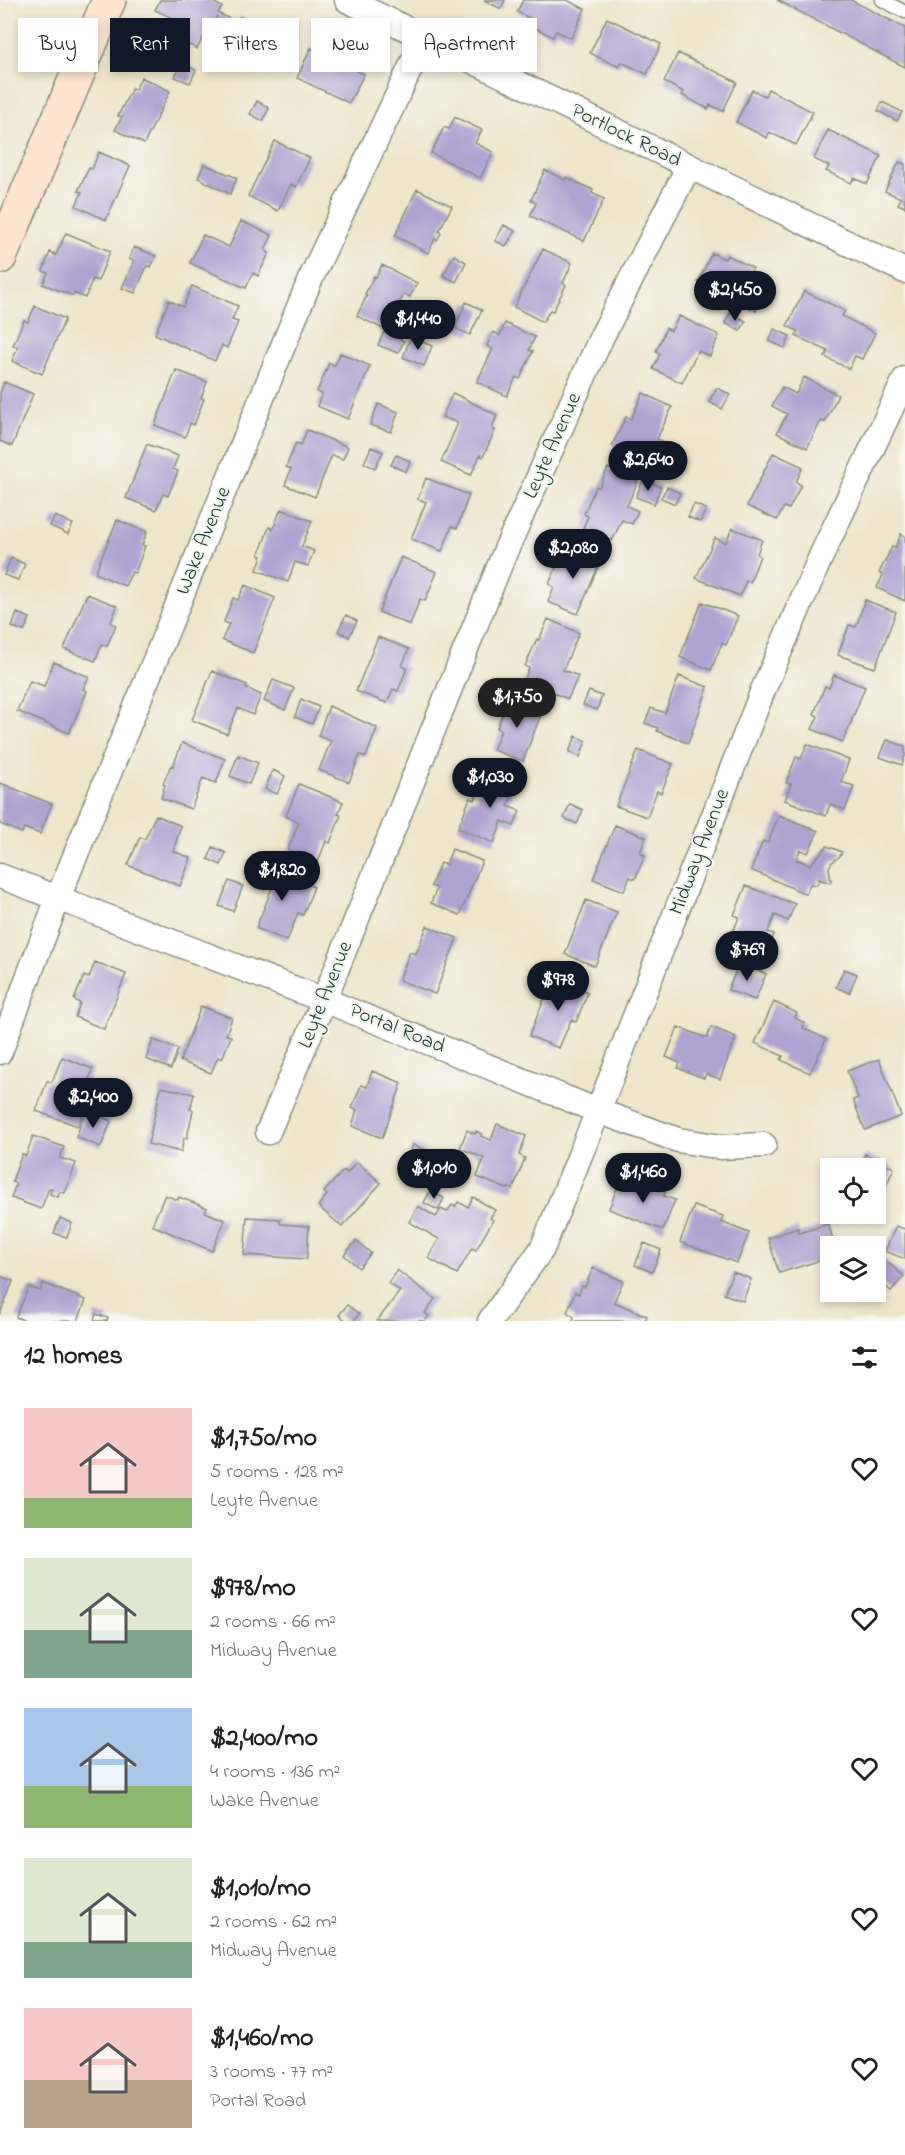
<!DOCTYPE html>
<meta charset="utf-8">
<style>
body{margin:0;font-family:"Indie Flower",sans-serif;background:#f2f2f2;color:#222;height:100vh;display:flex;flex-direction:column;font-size:22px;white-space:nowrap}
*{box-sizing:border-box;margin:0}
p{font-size:20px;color:#767676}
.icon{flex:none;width:33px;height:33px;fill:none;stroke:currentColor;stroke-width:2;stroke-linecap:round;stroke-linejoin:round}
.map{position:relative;height:1321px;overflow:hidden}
.drawer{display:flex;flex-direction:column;background:#fff;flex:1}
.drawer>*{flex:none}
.hud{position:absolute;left:18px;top:18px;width:600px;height:54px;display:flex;gap:12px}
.tools{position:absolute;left:820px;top:1158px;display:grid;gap:12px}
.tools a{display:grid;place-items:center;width:66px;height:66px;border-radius:0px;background:#fff;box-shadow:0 3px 9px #0003;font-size:30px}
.price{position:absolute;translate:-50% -51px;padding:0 14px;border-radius:21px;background:#111827;color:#fff;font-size:20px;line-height:39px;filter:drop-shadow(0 2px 3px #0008)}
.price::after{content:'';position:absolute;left:50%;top:36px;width:18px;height:14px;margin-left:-9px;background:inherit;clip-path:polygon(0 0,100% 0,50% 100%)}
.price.on{background:#222;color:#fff}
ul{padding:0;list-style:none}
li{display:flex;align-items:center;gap:18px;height:150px;padding:0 24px}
li span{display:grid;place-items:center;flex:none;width:168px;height:120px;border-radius:0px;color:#555}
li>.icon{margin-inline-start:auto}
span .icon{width:72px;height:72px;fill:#fffc;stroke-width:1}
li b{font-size:26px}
h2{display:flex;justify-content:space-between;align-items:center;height:72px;padding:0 24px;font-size:26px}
.tag{padding:0 21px;border-radius:0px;background:#fff;box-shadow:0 3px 9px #0003;font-size:21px;line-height:54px}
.tag.on{background:#111827;color:#fff}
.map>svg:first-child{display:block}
</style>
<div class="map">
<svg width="905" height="1321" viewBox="0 0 905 1321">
<rect width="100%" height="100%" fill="#f6f6f2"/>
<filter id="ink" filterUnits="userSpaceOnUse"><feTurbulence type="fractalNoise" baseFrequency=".0167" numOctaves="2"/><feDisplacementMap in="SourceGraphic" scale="12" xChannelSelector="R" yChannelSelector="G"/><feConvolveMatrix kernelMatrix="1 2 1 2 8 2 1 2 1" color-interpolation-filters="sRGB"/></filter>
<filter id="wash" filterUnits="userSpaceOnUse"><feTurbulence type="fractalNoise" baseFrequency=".008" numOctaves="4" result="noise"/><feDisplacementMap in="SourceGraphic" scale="24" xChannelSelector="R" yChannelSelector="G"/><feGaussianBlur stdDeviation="1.35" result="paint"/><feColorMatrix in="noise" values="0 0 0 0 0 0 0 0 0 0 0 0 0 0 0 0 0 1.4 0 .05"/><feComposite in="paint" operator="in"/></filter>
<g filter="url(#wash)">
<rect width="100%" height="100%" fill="#eee5ca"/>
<g id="blocks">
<path fill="#b1a3d1" d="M160,0H209L222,7L218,13L230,19L220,40L209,35L217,16L208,35L205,33L197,49L173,37L181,22L155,10Z
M484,0H505L501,9Z
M523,0H567L585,9L571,38L556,31L553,37L530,25L533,20L517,12Z
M777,0H851L905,28V67Z
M240,17L253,23L254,20L281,33L279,36L292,43L279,71L226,46Z
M607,18L661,44L647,74L621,62L619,67L590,53Z
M311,48L325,55L327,50L352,62L349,67L364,74L349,103L297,78Z
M678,53L737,82L723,111L710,105L708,109L682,95L684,92L664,82Z
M181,63L196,70L190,83L175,77Z
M141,77L170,91L144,144L115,130L122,117L118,116L132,88L135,90Z
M768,89L813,112L796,145L769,132L767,138L736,122L752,90L765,96Z
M257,101L269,108L263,121L250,114Z
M882,102L902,112L897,121L878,111Z
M455,117L482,130L475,143L493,152L480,178L431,153L444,127L449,129Z
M828,130L881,156L867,184L854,178L851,183L826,171L829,166L814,159Z
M275,141L310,158L296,187L291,184L278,211L248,196Z
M99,152L130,166L106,220L76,206L82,192L78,191L89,168L92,169Z
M899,162L905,164V207L898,204L901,198L885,191Z
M204,164L237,178L230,194L198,178Z
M545,170L565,180L566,177L593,190L592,193L604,199L584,241L530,216L536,203L531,200Z
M417,189L452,206L439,231L441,233L437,240L435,239L428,253L395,236Z
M241,221L272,235L265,250L269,253L258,276L253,273L246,288L190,263L203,235L229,247Z
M504,225L515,231L506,246L495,241Z
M66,233L110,251L98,281L93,279L85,298L74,293L73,296L43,284L48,273L43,271L50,252L56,255Z
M134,247L156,256L151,267L147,266L135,293L122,288L134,261L129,259Z
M543,249L572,263L563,283L566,285L553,311L550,310L543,322L514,307Z
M712,253L725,259L727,255L753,268L751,272L770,281L756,311L698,282Z
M454,255L466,262L456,282L443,275Z
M382,265L417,283L410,297L404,294L393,317L408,324L401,338L357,316L367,295L365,294L374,276L376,277Z
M192,286L238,306L232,320L238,322L227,348L222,345L215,361L155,334L169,300L183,307Z
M804,291L845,311L842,316L875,333L862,359L855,356L849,369L825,357L828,351L796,336L798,331L787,326Z
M466,302L482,310L470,335L455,328Z
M35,306L65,319L42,374L12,361L18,347L13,345L24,320L28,322Z
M730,313L746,321L740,331L725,323Z
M679,316L719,335L710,356L698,351L682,383L653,369L660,354L656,351L666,328L671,331Z
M505,323L535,337L529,350L533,351L520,379L516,377L507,396L477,382L493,349L487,346L493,332L500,335Z
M774,329L790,336L785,348L769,341Z
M384,332L404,341L398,353L378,345Z
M411,337L432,346L424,366L403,357Z
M340,353L370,366L348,419L317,406L322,394L317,392L329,363L335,365Z
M176,370L207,382L201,398L204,399L194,425L190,423L185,437L155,425Z
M804,377L838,395L825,422L821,421L807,448L777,433L787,414L772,406L782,387L796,394Z
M4,382L33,394L12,446L0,441V393Z
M717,388L730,394L722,409L709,402Z
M453,393L497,415L492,428L495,430L483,457L480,455L471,475L441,462L458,423L442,417Z
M643,393L672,407L657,439L667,444L665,448L668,449L661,464L658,463L657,466L612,446L626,417L631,419Z
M378,404L398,412L391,432L370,425Z
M307,430L348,447L343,459L332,455L315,497L285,485L291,469L286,467L296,443L301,445Z
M147,444L178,456L173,469L178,471L168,496L163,494L156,510L126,498Z
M371,447L383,452L375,468L364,463Z
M773,453L803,467L796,482L801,485L789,509L784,507L777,520L747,506Z
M396,455L410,461L406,472L391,465Z
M608,468L638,481L627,506L638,511L632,524L622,520L612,541L583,528L588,516L584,514L596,486L599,488Z
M426,478L469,495L457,528L452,526L442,551L411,539L426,502L418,499Z
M643,480L661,487L654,504L636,497Z
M667,487L680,493L675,504L661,498Z
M694,504L706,509L700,522L688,517Z
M281,509L312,521L302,546L314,551L308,566L295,562L288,582L257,570L262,556L259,555L269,527L273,529Z
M55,516L73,524L68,534L50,526Z
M117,520L147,532L142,545L145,546L135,573L132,572L125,586L95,573Z
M732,528L762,540L757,554L760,556L750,582L746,581L740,596L696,578L715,538L726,543Z
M901,534L905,536V601L877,588L883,575L879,573L892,547L895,548Z
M570,547L601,560L578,614L548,602L554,587L549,584L559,561L563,563Z
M401,557L437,572L425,601L420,599L410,625L379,612Z
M11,558L25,564L18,580L4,575Z
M245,585L275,598L253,653L222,640L229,624L224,622L233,598L238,600Z
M87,594L117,606L111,623L116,625L107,646L102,644L95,661L64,649Z
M865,600L896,612L875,668L838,655L849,625L856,627Z
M702,602L738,616L726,645L722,643L711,670L680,657Z
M17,613L30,618L24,631L12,627Z
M346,615L357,621L349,637L338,631Z
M548,619L579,633L563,670L578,676L568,699L524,681L529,668L525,666L537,639L539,640Z
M378,637L409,649L402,666L407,668L398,691L393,689L387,703L356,691Z
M54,662L89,677L83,689L87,691L69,733L17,711L30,681L44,686Z
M212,671L247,685L246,688L261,695L253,715L238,708L227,734L192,720Z
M834,675L865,687L843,742L812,729L818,716L814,714L825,686L829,688Z
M679,676L708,687L688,743L657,731L658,728L645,723L651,708L665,713Z
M273,680L294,688L285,710L264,701Z
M589,691L602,696L597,710L583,705Z
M512,697L543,709L523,761L493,750L501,730L497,728L504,710L506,711Z
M301,699L319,707L312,724L295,717Z
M329,706L377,728L366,757L360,755L349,782L319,770L331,741L318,736Z
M576,736L586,741L580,757L569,752Z
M887,740L905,746V756L902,765L880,757Z
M182,743L225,759L216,783L203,778L191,809L161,798L165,785L163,784L171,765L173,766Z
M807,744L849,760L841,782L854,786L845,810L830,804L826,816L785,800L791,784L786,783L796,757L801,759Z
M638,750L673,764L661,793L657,791L647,817L616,806Z
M238,755L258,763L249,784L230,776Z
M273,770L285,776L277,794L265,789Z
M486,773L516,786L508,806L520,811L514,826L502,821L494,843L458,828L470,798L475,800Z
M0,783L52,804L40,834L24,828L22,833L0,824Z
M299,784L343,802L338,814L341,815L330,843L326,841L318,862L288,850L299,822L286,816Z
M570,804L583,810L577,824L564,818Z
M156,815L181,826L173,851L191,858L180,886L128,865L140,837L145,839Z
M779,815L818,831L808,853L800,850L796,859L810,865L827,846L842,852L840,856L831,863L829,868L831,880L830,883L819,879L817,885L810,884L806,894L751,870L763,841L768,843Z
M615,825L646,837L640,853L645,855L635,879L630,877L624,891L593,879Z
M213,847L226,853L221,865L208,859Z
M452,849L482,861L460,915L431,903L437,888L431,886L440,863L446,865Z
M255,867L264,871L265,867L314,887L303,915L298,913L287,941L256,928L272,888L259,883L260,881L251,878Z
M229,881L243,886L233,911L219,906Z
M746,886L795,904L788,921L775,915L768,932L774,934L769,948L763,945L758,957L728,945L739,917L734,915Z
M586,900L617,912L595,966L565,954Z
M427,926L457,938L435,994L399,980L410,952L416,954Z
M95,962L126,974L104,1029L75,1017L80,1003L74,1000L84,976L89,978Z
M739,963L766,974L755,1000L728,990Z
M844,969L857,974L849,993L836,987Z
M553,978L588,992L576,1022L571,1020L559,1048L529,1036Z
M774,1002L797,1013L795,1018L805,1023L803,1028L826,1039L810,1073L781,1060L783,1056L755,1043Z
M201,1006L232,1018L226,1035L231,1036L222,1059L218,1057L211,1073L180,1061Z
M678,1027L707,1038L711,1027L736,1037L720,1079L706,1074L704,1078L678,1068L680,1063L666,1057Z
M153,1040L178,1049L171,1069L146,1059Z
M62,1057L93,1069L78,1106L84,1109L78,1126L36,1111L47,1081L52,1082Z
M879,1059L901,1116L865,1130L853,1100L858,1098L847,1071Z
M372,1071L402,1083L382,1138L352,1126L357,1110L352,1108L361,1085L367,1087Z
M161,1087L194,1094L190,1109L193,1110L187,1138H184L181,1152L148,1144Z
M86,1111L111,1121L101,1147L76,1137Z
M497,1124L526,1136L519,1155L525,1158L513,1189L508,1188L507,1189L477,1177L484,1158L460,1148L467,1130L475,1134L476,1131L482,1134L481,1136L491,1140Z
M33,1136L64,1147L60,1158L76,1163L65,1193L60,1192L58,1197L50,1194L52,1188H49L41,1209L11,1198L16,1184L12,1182L22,1154L26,1156Z
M413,1145L426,1150L421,1164L407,1158Z
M865,1154L894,1168L876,1208V1168H848L851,1162L859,1166Z
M357,1162L381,1183L342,1227L318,1206L327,1195L324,1192L344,1170L347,1173Z
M620,1180L643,1189L645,1184L665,1192L664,1196L675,1200L663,1230L609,1209Z
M430,1191L444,1198L438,1210L424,1203Z
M165,1195L178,1200L179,1197L207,1208L205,1212L225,1220L212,1251L152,1225Z
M473,1197L495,1210L490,1218L493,1220L476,1250L472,1248L457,1274L428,1258L439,1239L409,1222L418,1206L436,1217L441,1209L447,1212L452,1205L455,1207L458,1202L468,1207Z
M694,1206L723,1216L721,1222L749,1233L737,1263L680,1242Z
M854,1214H873L870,1221Z
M247,1217L280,1219V1224L309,1226L307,1259L244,1255Z
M60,1218L72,1223L67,1237L54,1233Z
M828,1224L835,1246H831V1257L779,1273L768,1238L798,1228L799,1233Z
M896,1226L905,1229V1259L885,1251Z
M356,1241L371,1253L359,1268L344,1255Z
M644,1243L661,1250L652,1272L635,1265Z
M882,1258L904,1276L891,1291L876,1279V1265Z
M593,1268L623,1281L614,1302L647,1316L645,1321H573L574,1317L567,1312L575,1292L579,1294L582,1286L585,1287Z
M397,1270L435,1299L425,1313L429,1316L425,1321H377L400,1291L388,1283Z
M733,1272L751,1279L743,1301L724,1294Z
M0,1276L13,1281L0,1314Z
M43,1283L86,1300L78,1321H25L16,1317L29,1287L40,1291Z
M347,1305L359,1314L354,1321H347L339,1315Z
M96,1314L108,1318L107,1321H94Z"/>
</g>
</g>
<g filter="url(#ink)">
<use href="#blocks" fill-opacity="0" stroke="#86917f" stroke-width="1.5"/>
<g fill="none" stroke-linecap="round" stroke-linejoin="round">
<g stroke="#86917f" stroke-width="15">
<path id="service" d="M882,0L905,12"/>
</g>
<g stroke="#86917f" stroke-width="27">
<path id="minor" d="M347,0L905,271
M0,876L324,1000L598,1111L678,1140L721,1147L764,1145
M0,1052L58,898L310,280L425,37
M268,1132L324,1000L505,552L602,336L689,166
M490,1321L542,1249L598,1111L763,690L822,554L905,379"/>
</g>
<g stroke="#86917f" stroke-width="36">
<path id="secondary" d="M0,257L109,0"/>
</g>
<use href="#service" stroke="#fff" stroke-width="12"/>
<use href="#minor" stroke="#fff" stroke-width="24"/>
<use href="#secondary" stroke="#fde4d0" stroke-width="33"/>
</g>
</g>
<g text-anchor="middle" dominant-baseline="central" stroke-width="4.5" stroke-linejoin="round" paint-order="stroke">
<g font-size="21" fill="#1f3d34" stroke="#f6f6f2">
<text transform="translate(626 136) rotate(26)">Portlock Road</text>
<text transform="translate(553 446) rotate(-66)">Leyte Avenue</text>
<text transform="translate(204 541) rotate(-68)">Wake Avenue</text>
<text transform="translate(700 852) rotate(-69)">Midway Avenue</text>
<text transform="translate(326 995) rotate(-68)">Leyte Avenue</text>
<text transform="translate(397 1029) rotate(22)">Portal Road</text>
</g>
</g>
</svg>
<div class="tools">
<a><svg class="icon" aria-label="locate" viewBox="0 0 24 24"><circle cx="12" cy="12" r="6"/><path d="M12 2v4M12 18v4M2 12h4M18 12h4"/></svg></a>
<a><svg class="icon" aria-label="layers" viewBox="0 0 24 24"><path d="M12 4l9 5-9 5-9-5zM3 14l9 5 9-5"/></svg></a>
</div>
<b class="price" style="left:735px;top:322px">$2,450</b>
<b class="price" style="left:418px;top:351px">$1,440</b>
<b class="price" style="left:648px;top:492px">$2,640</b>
<b class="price" style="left:573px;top:580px">$2,080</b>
<b class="price on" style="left:517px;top:729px">$1,750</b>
<b class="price" style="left:490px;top:809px">$1,030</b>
<b class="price" style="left:282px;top:902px">$1,820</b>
<b class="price" style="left:747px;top:982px">$769</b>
<b class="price" style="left:558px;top:1012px">$978</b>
<b class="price" style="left:93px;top:1129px">$2,400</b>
<b class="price" style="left:434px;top:1200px">$1,010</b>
<b class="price" style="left:643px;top:1204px">$1,460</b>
<div class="hud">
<a class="tag">Buy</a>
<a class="tag on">Rent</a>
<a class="tag">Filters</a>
<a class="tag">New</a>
<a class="tag">Apartment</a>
</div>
</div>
<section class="drawer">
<h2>12 homes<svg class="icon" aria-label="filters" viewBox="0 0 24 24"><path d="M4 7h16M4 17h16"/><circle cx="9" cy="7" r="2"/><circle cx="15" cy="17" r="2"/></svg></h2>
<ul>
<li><span style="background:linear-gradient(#f6c9c9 75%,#8fb573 0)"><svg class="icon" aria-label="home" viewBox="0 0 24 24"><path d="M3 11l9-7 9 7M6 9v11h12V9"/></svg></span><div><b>$1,750/mo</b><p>5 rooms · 128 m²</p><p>Leyte Avenue</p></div><svg class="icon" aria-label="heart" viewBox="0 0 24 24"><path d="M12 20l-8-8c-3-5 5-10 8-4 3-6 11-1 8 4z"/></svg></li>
<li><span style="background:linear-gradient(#dfe7d0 60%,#7fa58c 0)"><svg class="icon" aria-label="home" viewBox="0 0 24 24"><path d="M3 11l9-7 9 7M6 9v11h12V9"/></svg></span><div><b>$978/mo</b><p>2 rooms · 66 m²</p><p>Midway Avenue</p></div><svg class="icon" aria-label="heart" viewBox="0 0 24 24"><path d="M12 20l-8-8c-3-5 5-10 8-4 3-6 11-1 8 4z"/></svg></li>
<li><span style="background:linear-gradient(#a9c7e8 65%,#8fb573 0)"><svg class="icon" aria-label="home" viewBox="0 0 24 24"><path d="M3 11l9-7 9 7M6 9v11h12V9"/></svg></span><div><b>$2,400/mo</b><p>4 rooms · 136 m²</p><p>Wake Avenue</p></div><svg class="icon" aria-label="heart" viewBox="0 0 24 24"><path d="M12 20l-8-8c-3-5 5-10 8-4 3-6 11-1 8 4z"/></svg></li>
<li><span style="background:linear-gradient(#dfe7d0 70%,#7fa58c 0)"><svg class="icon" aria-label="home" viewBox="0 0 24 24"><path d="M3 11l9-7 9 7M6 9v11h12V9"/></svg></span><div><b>$1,010/mo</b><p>2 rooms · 62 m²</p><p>Midway Avenue</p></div><svg class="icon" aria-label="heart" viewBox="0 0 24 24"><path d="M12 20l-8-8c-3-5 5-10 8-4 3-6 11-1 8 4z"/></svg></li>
<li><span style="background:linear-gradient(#f6c9c9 60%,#b9a48a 0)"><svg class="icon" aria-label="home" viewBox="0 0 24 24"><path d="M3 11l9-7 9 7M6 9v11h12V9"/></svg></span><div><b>$1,460/mo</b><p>3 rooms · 77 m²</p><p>Portal Road</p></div><svg class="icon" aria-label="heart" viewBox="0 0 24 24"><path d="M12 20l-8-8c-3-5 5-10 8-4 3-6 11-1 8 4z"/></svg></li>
</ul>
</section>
